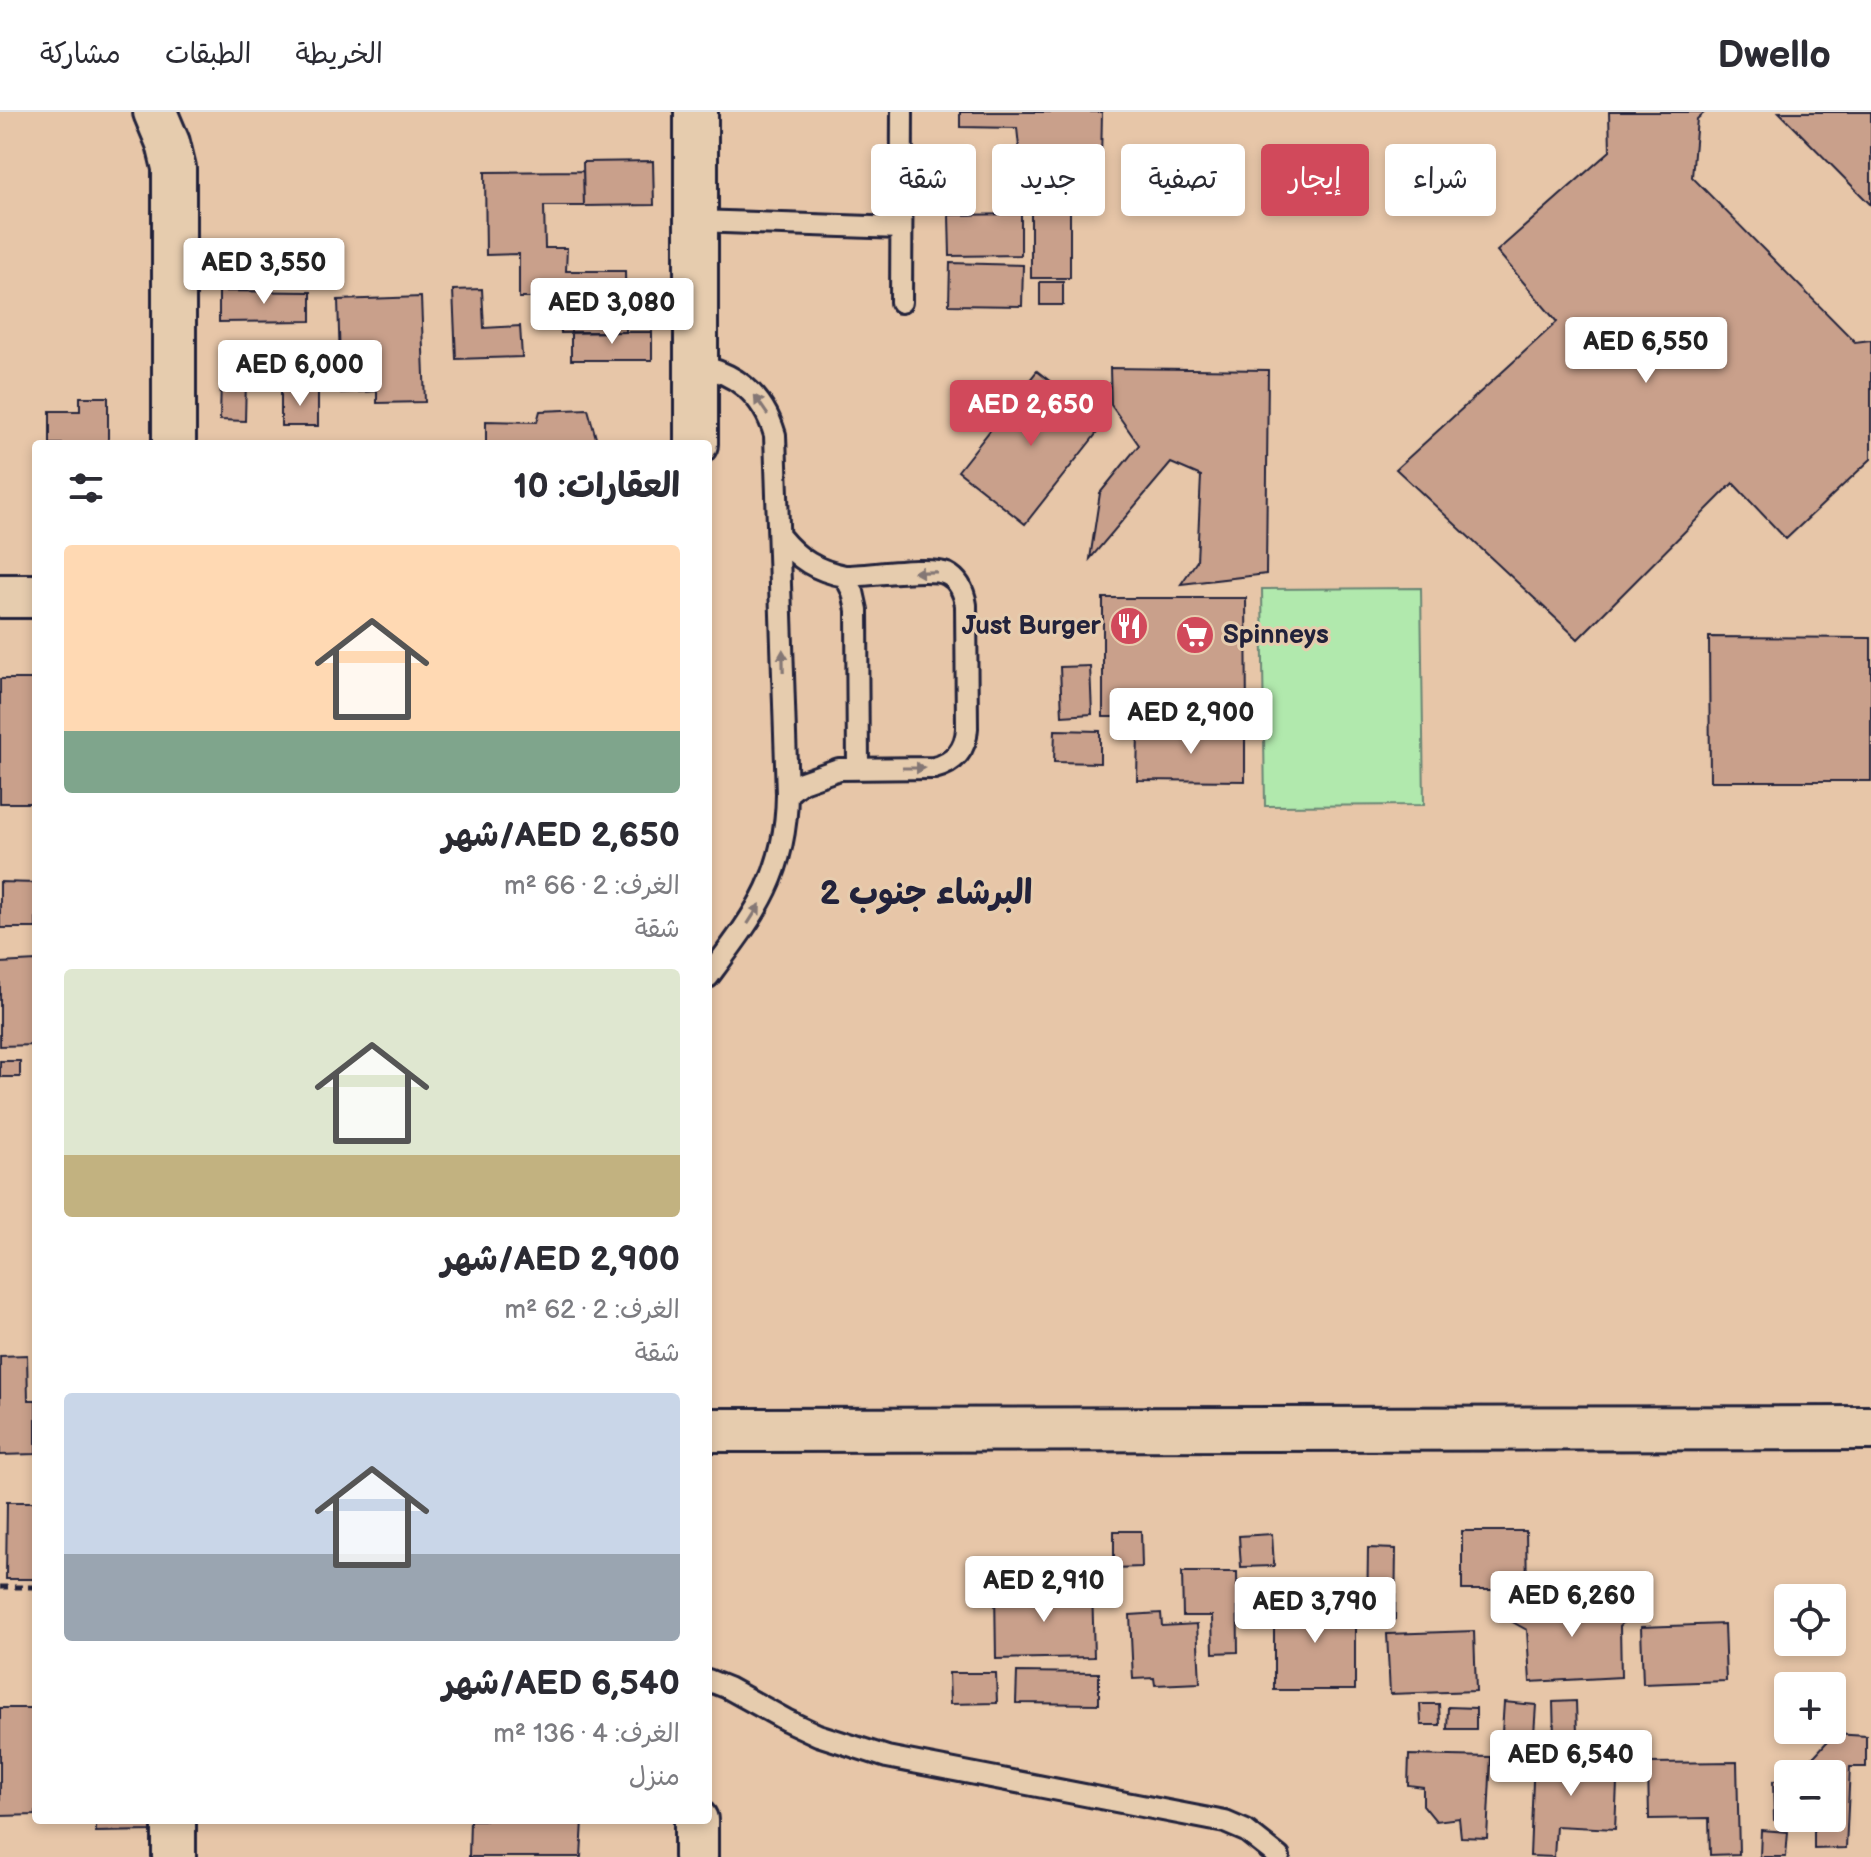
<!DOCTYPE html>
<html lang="ar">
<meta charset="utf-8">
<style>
body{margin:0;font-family:"Balsamiq Sans","Playpen Sans Arabic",sans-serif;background:#f7f7f7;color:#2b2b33;direction:rtl;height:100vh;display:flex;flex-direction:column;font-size:30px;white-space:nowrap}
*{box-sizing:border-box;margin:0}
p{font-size:26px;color:#7c7c81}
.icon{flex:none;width:44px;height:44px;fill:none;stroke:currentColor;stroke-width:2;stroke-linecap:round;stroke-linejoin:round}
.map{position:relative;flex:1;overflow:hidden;direction:ltr}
.drawer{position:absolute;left:32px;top:328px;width:680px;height:1384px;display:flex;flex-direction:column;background:#fff;border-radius:8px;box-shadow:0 4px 12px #0003;direction:rtl}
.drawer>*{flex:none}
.banner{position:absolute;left:736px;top:32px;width:760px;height:72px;direction:rtl;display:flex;gap:16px}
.controls{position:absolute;left:1774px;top:1472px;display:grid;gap:16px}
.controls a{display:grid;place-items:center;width:72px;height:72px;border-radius:8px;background:#fff;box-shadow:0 4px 12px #0003;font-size:40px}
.price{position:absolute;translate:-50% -68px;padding:0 18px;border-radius:8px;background:#fff;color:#222;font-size:26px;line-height:52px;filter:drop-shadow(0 2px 4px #0008)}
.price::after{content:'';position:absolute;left:50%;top:48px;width:24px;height:18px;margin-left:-12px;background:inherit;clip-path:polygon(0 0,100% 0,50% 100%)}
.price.active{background:#d1495b;color:#fff}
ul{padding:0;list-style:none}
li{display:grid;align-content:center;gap:16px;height:424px;padding:0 32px}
li span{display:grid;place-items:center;height:248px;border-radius:8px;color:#555}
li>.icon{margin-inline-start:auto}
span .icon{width:144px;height:144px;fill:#fffc;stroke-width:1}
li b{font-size:34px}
h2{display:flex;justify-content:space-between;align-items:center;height:96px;padding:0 32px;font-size:34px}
.chip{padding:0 28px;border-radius:8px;background:#fff;box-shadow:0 4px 12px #0003;font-size:28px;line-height:72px}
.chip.active{background:#d1495b;color:#fff}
header{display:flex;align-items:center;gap:48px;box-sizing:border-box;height:112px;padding:0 40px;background:#fff;border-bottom:2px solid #e1e1e2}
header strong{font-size:38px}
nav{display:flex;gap:44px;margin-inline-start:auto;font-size:28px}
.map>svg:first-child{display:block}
</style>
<header>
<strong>Dwello</strong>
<nav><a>الخريطة</a><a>الطبقات</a><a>مشاركة</a></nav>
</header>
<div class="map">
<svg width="1871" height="1745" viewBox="0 0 1871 1745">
<rect width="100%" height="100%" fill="#e7c6a8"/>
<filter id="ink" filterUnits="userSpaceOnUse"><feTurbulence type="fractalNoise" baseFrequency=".0125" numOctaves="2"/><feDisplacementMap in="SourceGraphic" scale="16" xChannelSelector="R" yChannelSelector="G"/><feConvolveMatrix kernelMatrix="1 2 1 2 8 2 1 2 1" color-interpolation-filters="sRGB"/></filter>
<g filter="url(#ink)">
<path fill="#b1e9ad" stroke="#6a8674" stroke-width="2" d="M1421,476L1424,693L1265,694L1262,477Z"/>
<path fill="#c9a08b" stroke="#22223b" stroke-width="2" d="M960,0H1102L1101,52L1020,44L1017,16L960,15Z
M1609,0H1705L1697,7L1692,65L1855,230L1871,228V347L1786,427L1733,371L1578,527L1396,357L1557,210L1497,139L1610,39Z
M1779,0H1871V93Z
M653,49L654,93L584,94L583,50Z
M583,59L584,94H544L545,136H567L566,159H625L626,220L561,221L560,186H519V142L486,143L485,60Z
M1031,94H1070V166H1031Z
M1021,102V143L950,144L949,103Z
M950,151L1023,153L1022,194L949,193Z
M1040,170H1063V193H1040Z
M482,177L484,216L520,214L522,245L456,247L453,178Z
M219,179L311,180V209L219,210Z
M421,185L425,290L377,291V279L341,281L338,188Z
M571,220H652V248H571Z
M1110,256L1268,258L1266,462L1181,472L1197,449L1201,364L1171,351L1090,447L1100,381L1139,333L1111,293Z
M1037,259L1104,312L1025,412L958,359Z
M221,266L246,267L245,309L220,308Z
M281,277H318V314H281Z
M80,285H108V332H50V299H80Z
M588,297L596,326L590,332H486V309L537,310L540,299Z
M1103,486H1246L1247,605H1103Z
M1709,525L1871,526V669H1710Z
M1090,554L1092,602L1062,604L1060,555Z
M0,567H36V691H0Z
M1055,618L1100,619V651L1054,650Z
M1138,619H1245V669L1137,668Z
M0,770L36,771V816H0Z
M36,849V933L0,934V851Z
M0,949H20V965H0Z
M27,1243L28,1288H36V1342L0,1343V1244Z
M7,1390H36V1467H6Z
M1114,1419H1141L1142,1455L1114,1456Z
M1462,1419H1526L1527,1478H1462Z
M1272,1422L1274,1454L1241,1455L1239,1424Z
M1368,1436L1396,1437L1395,1508L1367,1507Z
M1182,1460H1237L1238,1540L1213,1541L1212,1504H1183Z
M1092,1476L1094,1545L996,1547L995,1478Z
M1541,1478L1556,1493L1593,1491L1606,1479L1629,1504L1620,1514L1621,1565L1530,1570L1527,1518L1509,1508Z
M1303,1485H1355V1578H1274V1494H1303Z
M1161,1501L1162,1514L1197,1512L1200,1571L1155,1573L1154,1566L1133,1567L1130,1503Z
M1724,1512L1726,1569L1643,1572L1641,1515Z
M1474,1519L1476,1579L1390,1582L1387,1522Z
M1017,1560L1099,1561V1592L1016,1591Z
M949,1561H996L997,1591L950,1592Z
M1576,1589L1577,1623L1554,1624L1553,1590Z
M1504,1590L1536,1593L1534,1622L1502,1620Z
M1420,1592H1439L1440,1613H1421Z
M1448,1595L1476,1596V1617H1447Z
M0,1596H36V1703L0,1704Z
M1834,1622L1866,1624V1655H1850L1846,1736L1814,1737V1715L1774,1708L1773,1669L1788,1668V1706H1832V1662H1798Z
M1409,1643L1491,1645L1487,1726L1461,1725L1459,1706L1436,1709L1423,1693V1675L1408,1673Z
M1534,1644L1618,1648L1615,1717L1556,1714L1554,1745L1530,1744Z
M1737,1650L1739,1742L1710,1743L1709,1706L1649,1707L1648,1651Z
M96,1708H151V1719L96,1720Z
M470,1708H583L581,1745H469Z
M1761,1718L1788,1720L1786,1745H1760Z"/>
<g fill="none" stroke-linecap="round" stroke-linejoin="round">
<g stroke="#22223b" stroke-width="26">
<path id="lane" d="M696,109L901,116
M901,190L902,0
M696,253C736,261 763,282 775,323L787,682C786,764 755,802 708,865
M780,425C798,447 817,459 845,464C868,464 929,454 947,462C959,468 964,480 966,493L967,616C966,637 955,651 934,656L839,657L802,670L787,682
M845,464L853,480L857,498L858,657
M708,1568L728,1576L786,1608L818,1623L887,1645L1225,1710L1246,1719L1279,1745"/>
</g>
<g stroke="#22223b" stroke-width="48">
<path id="street" d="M155,0L168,31L174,56V332
M696,332V0
M0,484H36
M708,1318L1871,1316
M174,1708V1745
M696,1708V1745"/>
</g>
<path stroke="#22223b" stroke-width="5" stroke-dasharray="8 6" stroke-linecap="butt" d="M0,1475H36"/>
<use href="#lane" stroke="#e6ccae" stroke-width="20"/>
<use href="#street" stroke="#e6ccae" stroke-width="42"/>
</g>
<defs><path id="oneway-solid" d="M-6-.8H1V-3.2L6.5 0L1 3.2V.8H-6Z" transform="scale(2)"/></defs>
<g fill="#847774">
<use href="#oneway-solid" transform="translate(761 293) rotate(-124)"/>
<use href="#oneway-solid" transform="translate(925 460) rotate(179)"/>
<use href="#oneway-solid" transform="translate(783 549) rotate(-91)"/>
<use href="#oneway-solid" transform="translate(914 656)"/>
<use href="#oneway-solid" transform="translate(754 802) rotate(-58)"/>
</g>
</g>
<defs>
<g id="restaurant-disc" transform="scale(2)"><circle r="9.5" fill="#d1495b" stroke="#e6ccae"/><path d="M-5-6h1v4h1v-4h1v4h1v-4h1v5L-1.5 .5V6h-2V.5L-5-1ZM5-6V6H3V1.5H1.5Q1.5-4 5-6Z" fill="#fff"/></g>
<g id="supermarket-disc" transform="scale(2)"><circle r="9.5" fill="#d1495b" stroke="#e6ccae"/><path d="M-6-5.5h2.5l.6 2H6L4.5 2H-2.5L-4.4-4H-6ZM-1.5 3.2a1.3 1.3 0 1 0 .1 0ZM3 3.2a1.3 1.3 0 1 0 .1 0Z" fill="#fff"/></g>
</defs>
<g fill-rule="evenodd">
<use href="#restaurant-disc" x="1129" y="514"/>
<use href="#supermarket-disc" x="1195" y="523"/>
</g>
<g text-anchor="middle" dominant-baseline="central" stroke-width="6" stroke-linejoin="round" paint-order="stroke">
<g font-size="26" font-weight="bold" fill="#22223b" stroke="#e6ccae" text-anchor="end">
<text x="1101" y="514">Just Burger</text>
<text x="1223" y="523" text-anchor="start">Spinneys</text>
</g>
<g font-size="34" font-weight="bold" fill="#22223b" stroke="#e6ccae">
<text x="926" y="781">البرشاء جنوب 2</text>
</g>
</g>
</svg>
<div class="controls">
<a><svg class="icon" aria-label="locate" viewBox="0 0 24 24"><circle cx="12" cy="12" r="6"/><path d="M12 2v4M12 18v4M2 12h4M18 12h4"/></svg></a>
<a>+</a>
<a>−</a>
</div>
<b class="price" style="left:264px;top:194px">AED 3,550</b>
<b class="price" style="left:612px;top:234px">AED 3,080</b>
<b class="price" style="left:1646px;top:273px">AED 6,550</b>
<b class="price" style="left:300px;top:296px">AED 6,000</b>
<b class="price active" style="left:1031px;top:336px">AED 2,650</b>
<b class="price" style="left:1191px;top:644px">AED 2,900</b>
<b class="price" style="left:1044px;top:1512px">AED 2,910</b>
<b class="price" style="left:1572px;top:1527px">AED 6,260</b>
<b class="price" style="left:1315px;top:1533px">AED 3,790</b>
<b class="price" style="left:1571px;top:1686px">AED 6,540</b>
<div class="banner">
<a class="chip">شراء</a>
<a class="chip active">إيجار</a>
<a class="chip">تصفية</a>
<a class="chip">جديد</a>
<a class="chip">شقة</a>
</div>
<section class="drawer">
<h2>العقارات: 10<svg class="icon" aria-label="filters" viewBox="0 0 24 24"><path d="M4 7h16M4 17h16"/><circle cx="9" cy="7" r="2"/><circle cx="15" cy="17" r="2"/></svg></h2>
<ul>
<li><span style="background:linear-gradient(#ffd9b3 75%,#7fa58c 0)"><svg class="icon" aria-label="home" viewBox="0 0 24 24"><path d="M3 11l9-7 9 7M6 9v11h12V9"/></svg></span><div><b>AED 2,650/شهر</b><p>الغرف: 2 · 66 m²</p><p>شقة</p></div></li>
<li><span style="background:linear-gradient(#dfe7d0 75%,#c2b280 0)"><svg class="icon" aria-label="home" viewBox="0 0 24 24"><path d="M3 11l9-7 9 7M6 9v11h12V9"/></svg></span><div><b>AED 2,900/شهر</b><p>الغرف: 2 · 62 m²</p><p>شقة</p></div></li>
<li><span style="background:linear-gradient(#c9d6e8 65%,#9aa5b1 0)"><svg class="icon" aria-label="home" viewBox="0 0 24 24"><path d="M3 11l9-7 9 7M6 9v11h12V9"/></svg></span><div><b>AED 6,540/شهر</b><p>الغرف: 4 · 136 m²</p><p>منزل</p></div></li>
</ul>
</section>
</div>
